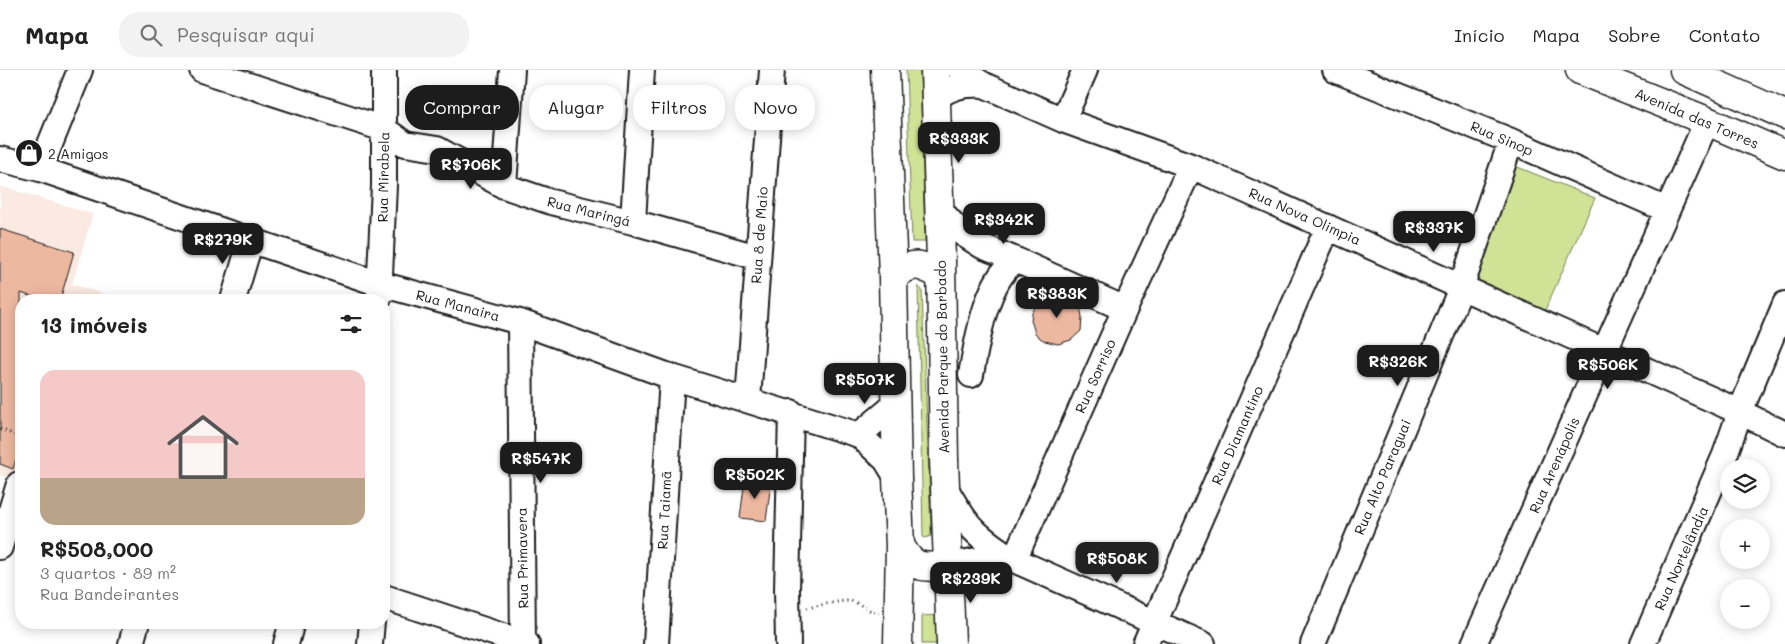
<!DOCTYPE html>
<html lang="pt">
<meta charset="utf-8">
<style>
body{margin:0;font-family:Mali,sans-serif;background:#f2f2f2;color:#222;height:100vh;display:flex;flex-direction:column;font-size:19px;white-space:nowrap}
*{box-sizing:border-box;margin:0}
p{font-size:16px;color:#767676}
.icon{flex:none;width:28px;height:28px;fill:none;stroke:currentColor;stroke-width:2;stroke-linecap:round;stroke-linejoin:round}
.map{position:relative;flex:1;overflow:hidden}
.panel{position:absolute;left:15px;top:224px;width:375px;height:335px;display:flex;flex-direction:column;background:#fff;border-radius:20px;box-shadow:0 2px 12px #0003}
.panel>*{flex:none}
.banner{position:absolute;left:405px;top:15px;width:475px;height:45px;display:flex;gap:10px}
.controls{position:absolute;left:1720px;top:389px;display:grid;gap:10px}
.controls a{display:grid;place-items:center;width:50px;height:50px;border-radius:50%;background:#fff;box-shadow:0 2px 12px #0003;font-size:25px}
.price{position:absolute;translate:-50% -42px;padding:0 11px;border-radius:10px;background:#1c1c1c;color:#fff;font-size:16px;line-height:32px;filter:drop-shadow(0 1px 2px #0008)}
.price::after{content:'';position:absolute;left:50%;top:30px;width:15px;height:11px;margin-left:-8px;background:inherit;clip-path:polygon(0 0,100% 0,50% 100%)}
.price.on{background:#222;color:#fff}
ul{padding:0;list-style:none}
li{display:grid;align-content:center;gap:10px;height:265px;padding:0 25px}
li span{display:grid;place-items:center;height:155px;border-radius:15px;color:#555}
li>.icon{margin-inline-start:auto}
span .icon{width:90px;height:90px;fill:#fffc;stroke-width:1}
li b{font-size:21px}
h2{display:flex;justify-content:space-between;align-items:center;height:60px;padding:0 25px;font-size:21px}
.tag{padding:0 18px;border-radius:20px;background:#fff;box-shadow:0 2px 12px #0003;font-size:18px;line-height:45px}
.tag.on{background:#1c1c1c;color:#fff}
header{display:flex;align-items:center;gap:30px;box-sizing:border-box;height:70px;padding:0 25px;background:#fff;border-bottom:1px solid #e0e0e0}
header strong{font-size:24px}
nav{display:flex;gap:28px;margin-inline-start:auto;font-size:18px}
.search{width:350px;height:45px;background:#f2f2f2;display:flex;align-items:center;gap:12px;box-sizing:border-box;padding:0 18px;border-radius:20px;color:#767676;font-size:19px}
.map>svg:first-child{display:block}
</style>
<header>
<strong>Mapa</strong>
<div class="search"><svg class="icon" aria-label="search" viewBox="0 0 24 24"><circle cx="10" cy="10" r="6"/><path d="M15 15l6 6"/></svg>Pesquisar aqui</div>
<nav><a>Início</a><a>Mapa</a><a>Sobre</a><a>Contato</a></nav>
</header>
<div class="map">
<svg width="1785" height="574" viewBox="0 0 1785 574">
<rect width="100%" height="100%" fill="#fff"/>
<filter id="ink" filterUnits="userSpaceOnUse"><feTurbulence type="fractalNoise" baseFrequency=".02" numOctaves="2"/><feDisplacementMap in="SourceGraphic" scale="10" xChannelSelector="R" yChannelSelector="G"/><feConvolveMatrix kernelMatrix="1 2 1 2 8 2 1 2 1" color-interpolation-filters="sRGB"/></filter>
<g filter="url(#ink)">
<path fill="#faeae2" d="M0,116L93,144L72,214L122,230H21V412L0,405Z"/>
<path fill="#d0e296" stroke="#767f59" d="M906,0H920L925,172H912Z
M1510,94L1595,128L1545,240L1471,209Z
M918,216L922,220L931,462V466L925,468L923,467Z
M937,545V574H922V546Z"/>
<path fill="#edb8a0" stroke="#1c1c1c" d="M0,159L74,182L60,230H42L21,223V373L13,399L0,394Z
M1056,223L1076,232L1081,241L1082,247L1081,261L1071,270L1058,274L1045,271L1040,268L1035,263L1031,250L1032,243L1038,232L1049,224Z
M745,409L771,413L766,451L740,448Z"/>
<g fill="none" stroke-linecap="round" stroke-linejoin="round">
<g stroke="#1c1c1c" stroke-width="28">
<path id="minor" d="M202,0L384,59L405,74L437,79L504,116L551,132L633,152L757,187
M1335,0L1511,71L1667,140
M984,15L1063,50L1191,96L1740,342L1785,364
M936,28C951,16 965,14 984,15L960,0
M1063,50L1085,0
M0,89L40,99L380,214L520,252L672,307L859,365L886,390L897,408
M1191,96L1125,239L1014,490L1203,574
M40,99L80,0
M504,116L512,0
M939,139L960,162L982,176L1016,190
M633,152L642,0
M379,228L384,115V0
M233,230L251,170
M520,252L523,574
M971,305C977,271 986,210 1016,190L1125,239
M748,330L772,0
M859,365L895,335
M945,417C966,456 977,467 1014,490L982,489L948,496
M0,477L19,414
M384,527L527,574
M131,574L137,552
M286,574L292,552
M370,574L372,552
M656,574L672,307
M788,574L787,520L791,342
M1145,574L1328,157
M1313,574L1461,218L1511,71
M1474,574L1707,51
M1643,574L1725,385L1740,342L1785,234"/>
</g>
<g stroke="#1c1c1c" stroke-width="31">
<path id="major" d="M885,0L893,207L897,408L900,475L898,574
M935,0L941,191L944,390L951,574
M1580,0L1707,51L1785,85
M1684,0L1785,45
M893,207C913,190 920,194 941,205
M900,475C913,500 922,497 948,496"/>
</g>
<path stroke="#1c1c1c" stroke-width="3" stroke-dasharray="1 4" stroke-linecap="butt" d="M0,359L21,367
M807,538C816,536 843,530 850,531C860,532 866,541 879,543"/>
<use href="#minor" stroke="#fff" stroke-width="24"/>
<use href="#major" stroke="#fff" stroke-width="28"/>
</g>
</g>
<defs>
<g id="shop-disc" transform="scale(1.4375)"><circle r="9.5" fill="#1c1c1c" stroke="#fff"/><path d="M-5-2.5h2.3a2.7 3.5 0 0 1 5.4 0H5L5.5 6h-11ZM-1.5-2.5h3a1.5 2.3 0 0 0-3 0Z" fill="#fff"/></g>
</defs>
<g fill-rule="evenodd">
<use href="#shop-disc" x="29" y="83"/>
</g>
<g text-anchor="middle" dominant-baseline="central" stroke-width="4.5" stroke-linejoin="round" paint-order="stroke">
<g font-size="14" fill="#1c1c1c" stroke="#fff">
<text transform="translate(1697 48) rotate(23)">Avenida das Torres</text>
<text transform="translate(1502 68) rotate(23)">Rua Sinop</text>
<text transform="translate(383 107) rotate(-89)">Rua Mirabela</text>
<text transform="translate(589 141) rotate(14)">Rua Maringá</text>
<text transform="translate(1305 146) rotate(24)">Rua Nova Olimpia</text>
<text transform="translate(759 165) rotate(-86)">Rua 8 de Maio</text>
<text transform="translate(458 235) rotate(15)">Rua Manaira</text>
<text transform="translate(942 287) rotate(-91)">Avenida Parque do Barbado</text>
<text transform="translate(1095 306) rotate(-66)">Rua Sorriso</text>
<text transform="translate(1237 365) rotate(-66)">Rua Diamantino</text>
<text transform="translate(1554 395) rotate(-66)">Rua Arenápolis</text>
<text transform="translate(1382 407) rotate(-67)">Rua Alto Paraguai</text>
<text transform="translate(664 440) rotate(-87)">Rua Taiamã</text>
<text transform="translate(522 488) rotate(-91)">Rua Primavera</text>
<text transform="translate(1681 488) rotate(-66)">Rua Nortelândia</text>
</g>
<g font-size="14" fill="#1c1c1c" stroke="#fff" text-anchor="start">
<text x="48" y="83">2 Amigos</text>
</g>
</g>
</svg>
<div class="controls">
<a><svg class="icon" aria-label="layers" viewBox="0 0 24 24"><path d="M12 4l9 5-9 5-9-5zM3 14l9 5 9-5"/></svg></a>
<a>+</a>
<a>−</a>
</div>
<b class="price" style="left:959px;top:94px">R$333K</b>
<b class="price" style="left:471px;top:120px">R$706K</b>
<b class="price" style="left:1004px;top:175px">R$342K</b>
<b class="price" style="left:1434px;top:183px">R$337K</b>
<b class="price" style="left:223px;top:195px">R$279K</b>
<b class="price" style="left:1057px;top:249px">R$383K</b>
<b class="price" style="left:1398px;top:317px">R$326K</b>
<b class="price" style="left:1608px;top:320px">R$506K</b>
<b class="price" style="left:865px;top:335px">R$507K</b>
<b class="price" style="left:541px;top:414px">R$547K</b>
<b class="price" style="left:755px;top:430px">R$502K</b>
<b class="price on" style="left:1117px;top:514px">R$508K</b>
<b class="price" style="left:971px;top:534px">R$239K</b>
<div class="banner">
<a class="tag on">Comprar</a>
<a class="tag">Alugar</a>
<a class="tag">Filtros</a>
<a class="tag">Novo</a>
</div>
<section class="panel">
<h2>13 imóveis<svg class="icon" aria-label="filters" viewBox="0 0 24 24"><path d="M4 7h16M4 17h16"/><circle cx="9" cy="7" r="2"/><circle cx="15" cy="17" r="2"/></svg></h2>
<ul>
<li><span style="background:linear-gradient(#f6c9c9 70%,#b9a48a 0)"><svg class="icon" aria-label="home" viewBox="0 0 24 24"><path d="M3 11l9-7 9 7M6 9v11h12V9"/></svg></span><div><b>R$508,000</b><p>3 quartos · 89 m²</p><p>Rua Bandeirantes</p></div></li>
</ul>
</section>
</div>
